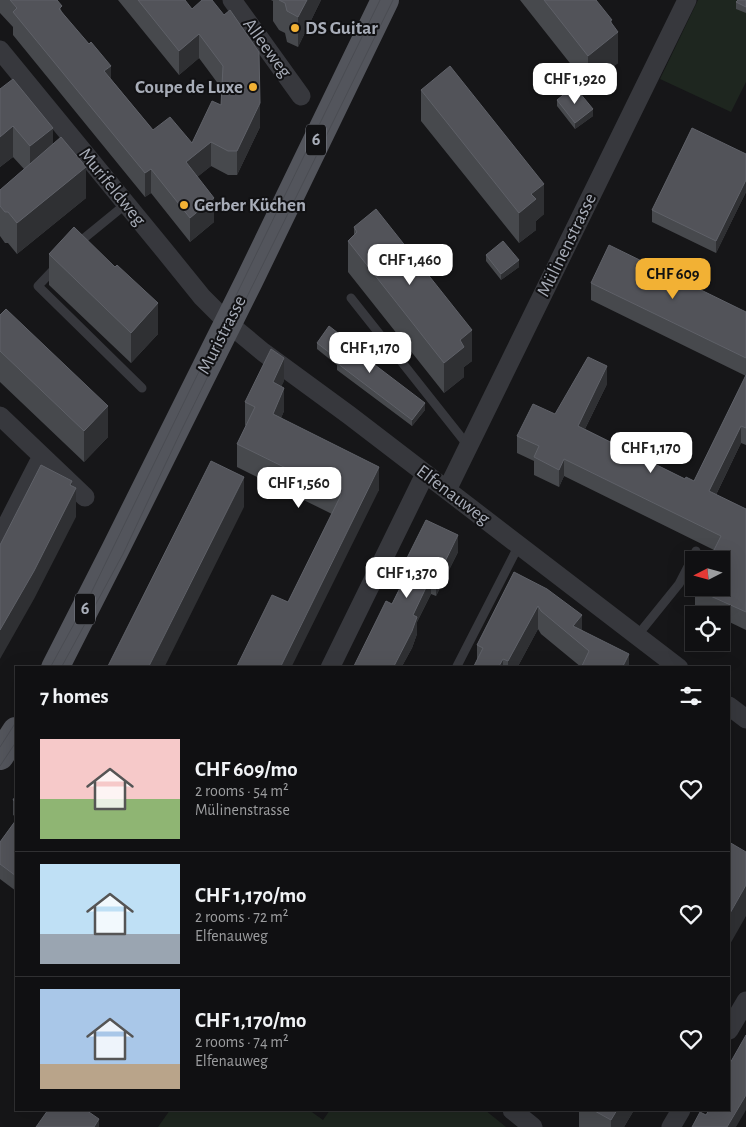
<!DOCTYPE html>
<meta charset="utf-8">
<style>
body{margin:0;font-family:"Alegreya Sans",sans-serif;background:#19191b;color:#f1f3f6;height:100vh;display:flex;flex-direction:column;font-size:19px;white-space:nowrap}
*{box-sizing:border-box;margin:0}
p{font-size:16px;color:#9c9d9f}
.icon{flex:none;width:28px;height:28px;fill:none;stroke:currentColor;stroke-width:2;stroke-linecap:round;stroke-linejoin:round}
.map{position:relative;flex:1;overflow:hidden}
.sheet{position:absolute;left:15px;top:666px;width:715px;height:445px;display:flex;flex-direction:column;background:#101012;border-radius:0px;box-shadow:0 5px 20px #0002,0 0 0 1px #303032}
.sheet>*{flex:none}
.needle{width:32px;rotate:264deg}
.tools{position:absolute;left:685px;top:551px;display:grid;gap:10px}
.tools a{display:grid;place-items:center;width:45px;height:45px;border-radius:0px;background:#101012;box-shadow:0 5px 20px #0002,0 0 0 1px #303032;font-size:25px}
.price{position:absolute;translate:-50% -42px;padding:0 11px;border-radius:10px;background:#fff;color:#222;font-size:16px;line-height:32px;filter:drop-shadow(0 1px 2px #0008)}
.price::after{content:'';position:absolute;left:50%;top:30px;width:15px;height:11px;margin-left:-8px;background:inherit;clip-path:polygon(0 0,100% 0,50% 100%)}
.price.on{background:#f2b134;color:#111}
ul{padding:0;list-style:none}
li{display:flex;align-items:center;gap:15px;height:125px;padding:0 25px}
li+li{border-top:1px solid #303032}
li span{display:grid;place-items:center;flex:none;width:140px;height:100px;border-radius:0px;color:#555}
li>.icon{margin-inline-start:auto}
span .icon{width:60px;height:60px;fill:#fffc;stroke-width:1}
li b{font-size:21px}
h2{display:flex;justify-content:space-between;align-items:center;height:60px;padding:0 25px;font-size:21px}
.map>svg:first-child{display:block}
</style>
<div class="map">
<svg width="746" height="1127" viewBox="0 0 746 1127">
<rect width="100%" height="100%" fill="#161618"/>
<path fill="#1e261f" d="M698,0H741L746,13V82L731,112L660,79Z
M170,1110H309L323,1120L330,1110H485L506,1127H158Z"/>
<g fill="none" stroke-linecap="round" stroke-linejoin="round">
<path stroke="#37383d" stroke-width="9" d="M77,244L126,204
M56,267L38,286L142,388
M351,298L469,447
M637,636L679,584L696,551
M456,668L519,545"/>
<path stroke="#37383d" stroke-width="19" d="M232,0L301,96
M0,50L164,250L202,297L228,323L263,352L349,415L679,668
M0,416L85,497
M447,490L687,0
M0,538L42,456
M330,668L425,474
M729,706L746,719
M729,1030L746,1001
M512,1110L533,1127
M671,1127L681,1110"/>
<path stroke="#53555c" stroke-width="28" d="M55,668L115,550L249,281L385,0
M0,756L16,731"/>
<path stroke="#4a4c52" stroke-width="1" d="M50,668L92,591L380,0
M61,668L123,554L182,429L393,0
M0,747L16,722
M0,766L16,742"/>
</g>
<path fill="#47494d" d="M0,0H57L62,12L111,79L153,130L192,143L221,105L222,89L199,58L179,75L118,0H185L260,127L237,175H228L211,166L197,177L214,222L190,242L151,193L145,197L13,35V27L0,13Z
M271,0H321L298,47L287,42L285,33L279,30L273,21V1Z
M520,0H596L618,63L588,86Z
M746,0V13L736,9V2Z
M0,89L53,144L86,198L17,254L8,243H5L0,236V190L24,169L13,157L0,167Z
M421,90L544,214L536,221V230L519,243L421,121Z
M557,100L593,116L575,129L557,106Z
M746,154V192L716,253L652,222V210Z
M354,227L472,361L464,367V377L444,393L348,272V241L354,236Z
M49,254L115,267L158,334L131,363L49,285Z
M486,255L519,267L501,280L486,261Z
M591,283L746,312V445L741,443L716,495L746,509V630L721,618V615H714L695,606V589L714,550L564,476L559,487L534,475V461L517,453V436L607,384L585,429L685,479L694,481L746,376L591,300Z
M0,315L108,437L84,462L0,382Z
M317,343L352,348L425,410L412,426L337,370V365L317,349Z
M284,381L281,386L284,411L281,418L379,490L288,602L332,514L237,467V444L246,426L245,425V402Z
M458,552L436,596L431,594L417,622V634L412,648L401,668H353L392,604L404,579V564Z
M514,572L582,630L629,668L581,667L541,634L538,629L517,668H473L477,660V645Z
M16,795V817L13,815V800Z
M16,820V891L0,879V842Z
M579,1110H634L624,1127H579Z"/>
<path fill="#2f3033" d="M307,0H321L298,47V17Z
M612,20V37L618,32V63L588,86V56L610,21Z
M199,34V58L179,75V51Z
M111,66V90L104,71Z
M260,103V127L237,175V151Z
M593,109V116L575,129V123Z
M13,126V157L0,167V137Z
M53,128V158L30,177V146Z
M211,142V166L186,186V162Z
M86,167V198L17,254V223Z
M151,169V193L145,197V173Z
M746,180V192L716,253V241Z
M544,184V214L536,221V230L519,243V213L531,194Z
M214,198V222L190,242V218Z
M519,260V267L501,280V274Z
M158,303V334L131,363V333Z
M472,330V361L464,367V377L444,393V363L460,340Z
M284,358V381L273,405V382Z
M607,366V384L578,443V426Z
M284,388V411L273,437V414Z
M425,403V410L412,426V420Z
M108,406V437L84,462V431Z
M741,426V443L709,509V491Z
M564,459V476L559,487V470Z
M379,467V490L291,668H280Z
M244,477V507L164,668H148Z
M72,481V496L76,488V517L34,599L0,659V630Z
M458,535V552L436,596V580Z
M431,577V594L417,622V634L412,648L401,668H393L413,615Z
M538,606V629L517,668H508V661Z
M582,615V638L573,626Z
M629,654V668H622Z
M503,659V668H498Z
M746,885V916L729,946V915Z
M746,1095V1110L736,1127H727Z
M617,1110H634L624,1127H611V1120Z
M99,1119V1127H94Z"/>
<path fill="#525359" stroke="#5f6168" d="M10,0H57L62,6L59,9L89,44L91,42L111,66L104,71L153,130L170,117L192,143L212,101L221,105L223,66L199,34L179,51L138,0H185L192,9L202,0H212L224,15L230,10L259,52L260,103L237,151H228L211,142L186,162L214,198L190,218L151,169L145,173L13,12L17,8Z
M279,0H307L298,17L287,11L285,3Z
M544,0H596L612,20L610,21L618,32L588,56Z
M738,0H746V7L736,2Z
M450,66L544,184L531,194L536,199L519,213L421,90Z
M13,79L53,128L30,146L13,126L0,137V89Z
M574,86L593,109L575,123L557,100Z
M692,128L746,154V180L716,241L652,210Z
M61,137L86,167L17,223L8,212H5L0,206V190Z
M376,209L472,330L460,340L464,347L444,363L348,241L357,232L354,227Z
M74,227L115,267L117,265L158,303L131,333L49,254Z
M503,241L519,260L501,274L486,255Z
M609,245L746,312V358L591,283Z
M6,309L108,406L84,431L0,351V315Z
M329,326L352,344L350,346L425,403L412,420L337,363L339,360L317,343Z
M271,349L284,358L273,382L284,388L273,414L379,467L280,668H236L272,595L288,602L341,495L237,444L255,407L245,402Z
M588,357L607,366L578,426L685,479L686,477L694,481L746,375V428L741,426L709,491L746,509V612L695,589L696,588H721V560H709L721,536L564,459L559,470L534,457L539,446L517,436L533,404L555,414Z
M211,461L244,477L148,668H107Z
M41,465L72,481L70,485L76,488L34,571L0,630V545Z
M426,520L458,535L436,580L431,577L413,615L417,617L412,631L393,668H353L386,601L392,604L401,586L410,567L404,564Z
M514,572L547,589L582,615L573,626L629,654L622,668H581L589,651L541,611L538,606L508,661L503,659L498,668H473L483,648L477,645Z
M16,795V802L13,800Z
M16,820V876L0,864V842Z
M729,842L746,852V885L729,915Z
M746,1035V1095L727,1127H692L700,1112L706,1115L709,1110H729V1065Z
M48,1110H86L99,1119L94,1127H36Z
M593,1110H617L611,1120Z"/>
<g fill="#f2b134" stroke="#111113" stroke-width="2">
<circle cx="295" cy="28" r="5"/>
<circle cx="253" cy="87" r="5"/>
<circle cx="184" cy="205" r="5"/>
</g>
<g text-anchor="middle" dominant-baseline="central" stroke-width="4" stroke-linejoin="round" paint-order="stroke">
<g fill="#111113" stroke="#7b7e86" stroke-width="1">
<rect x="306" y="124.5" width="20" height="31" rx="4"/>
<rect x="75" y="593.5" width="20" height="31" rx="4"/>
</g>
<g font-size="18" font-weight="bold" fill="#a8adb8">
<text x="316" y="140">6</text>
<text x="85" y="609">6</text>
</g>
<g font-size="19" font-weight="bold" fill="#a8adb8" stroke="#111113" text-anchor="start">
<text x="305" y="28">DS Guitar</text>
<text x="243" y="87" text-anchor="end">Coupe de Luxe</text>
<text x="194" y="205">Gerber Küchen</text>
</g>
<g font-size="19" fill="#a8adb8" stroke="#111113">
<text transform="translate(267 48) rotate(54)">Alleeweg</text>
<text transform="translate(112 187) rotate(51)">Murifeldweg</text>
<text transform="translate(567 245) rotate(-64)">Mülinenstrasse</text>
<text transform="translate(222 335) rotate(-63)">Muristrasse</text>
<text transform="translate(453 495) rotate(37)">Elfenauweg</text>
</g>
</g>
</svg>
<div class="tools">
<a><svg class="needle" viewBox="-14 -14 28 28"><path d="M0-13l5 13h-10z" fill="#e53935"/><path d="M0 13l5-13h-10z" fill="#9c9d9f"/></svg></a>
<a><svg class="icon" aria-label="locate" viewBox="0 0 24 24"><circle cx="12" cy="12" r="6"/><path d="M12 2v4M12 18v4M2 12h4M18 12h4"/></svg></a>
</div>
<b class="price" style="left:575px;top:105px">CHF 1,920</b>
<b class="price" style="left:410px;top:286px">CHF 1,460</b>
<b class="price on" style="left:673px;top:300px">CHF 609</b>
<b class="price" style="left:370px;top:374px">CHF 1,170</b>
<b class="price" style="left:651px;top:474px">CHF 1,170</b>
<b class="price" style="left:299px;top:509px">CHF 1,560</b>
<b class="price" style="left:407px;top:599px">CHF 1,370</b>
<section class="sheet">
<h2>7 homes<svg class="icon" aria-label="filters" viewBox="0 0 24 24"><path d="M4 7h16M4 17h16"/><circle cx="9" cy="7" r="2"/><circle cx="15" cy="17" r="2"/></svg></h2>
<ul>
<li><span style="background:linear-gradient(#f6c9c9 60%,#8fb573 0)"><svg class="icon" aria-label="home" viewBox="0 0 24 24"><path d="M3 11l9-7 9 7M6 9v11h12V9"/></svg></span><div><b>CHF 609/mo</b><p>2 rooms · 54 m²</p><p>Mülinenstrasse</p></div><svg class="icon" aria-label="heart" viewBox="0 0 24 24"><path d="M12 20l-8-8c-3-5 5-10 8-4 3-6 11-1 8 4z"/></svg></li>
<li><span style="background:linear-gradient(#bfe0f5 70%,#9aa5b1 0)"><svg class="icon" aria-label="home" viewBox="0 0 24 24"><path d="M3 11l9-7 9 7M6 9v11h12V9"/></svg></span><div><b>CHF 1,170/mo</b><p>2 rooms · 72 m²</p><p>Elfenauweg</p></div><svg class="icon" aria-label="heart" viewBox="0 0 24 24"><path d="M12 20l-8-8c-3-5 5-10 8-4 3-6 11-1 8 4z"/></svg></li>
<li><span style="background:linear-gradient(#a9c7e8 75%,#b9a48a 0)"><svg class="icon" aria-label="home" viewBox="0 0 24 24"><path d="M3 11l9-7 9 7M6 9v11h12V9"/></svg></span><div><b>CHF 1,170/mo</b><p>2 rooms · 74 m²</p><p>Elfenauweg</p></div><svg class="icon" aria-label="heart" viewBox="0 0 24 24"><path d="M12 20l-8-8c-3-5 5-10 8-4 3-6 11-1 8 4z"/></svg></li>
</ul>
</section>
</div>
